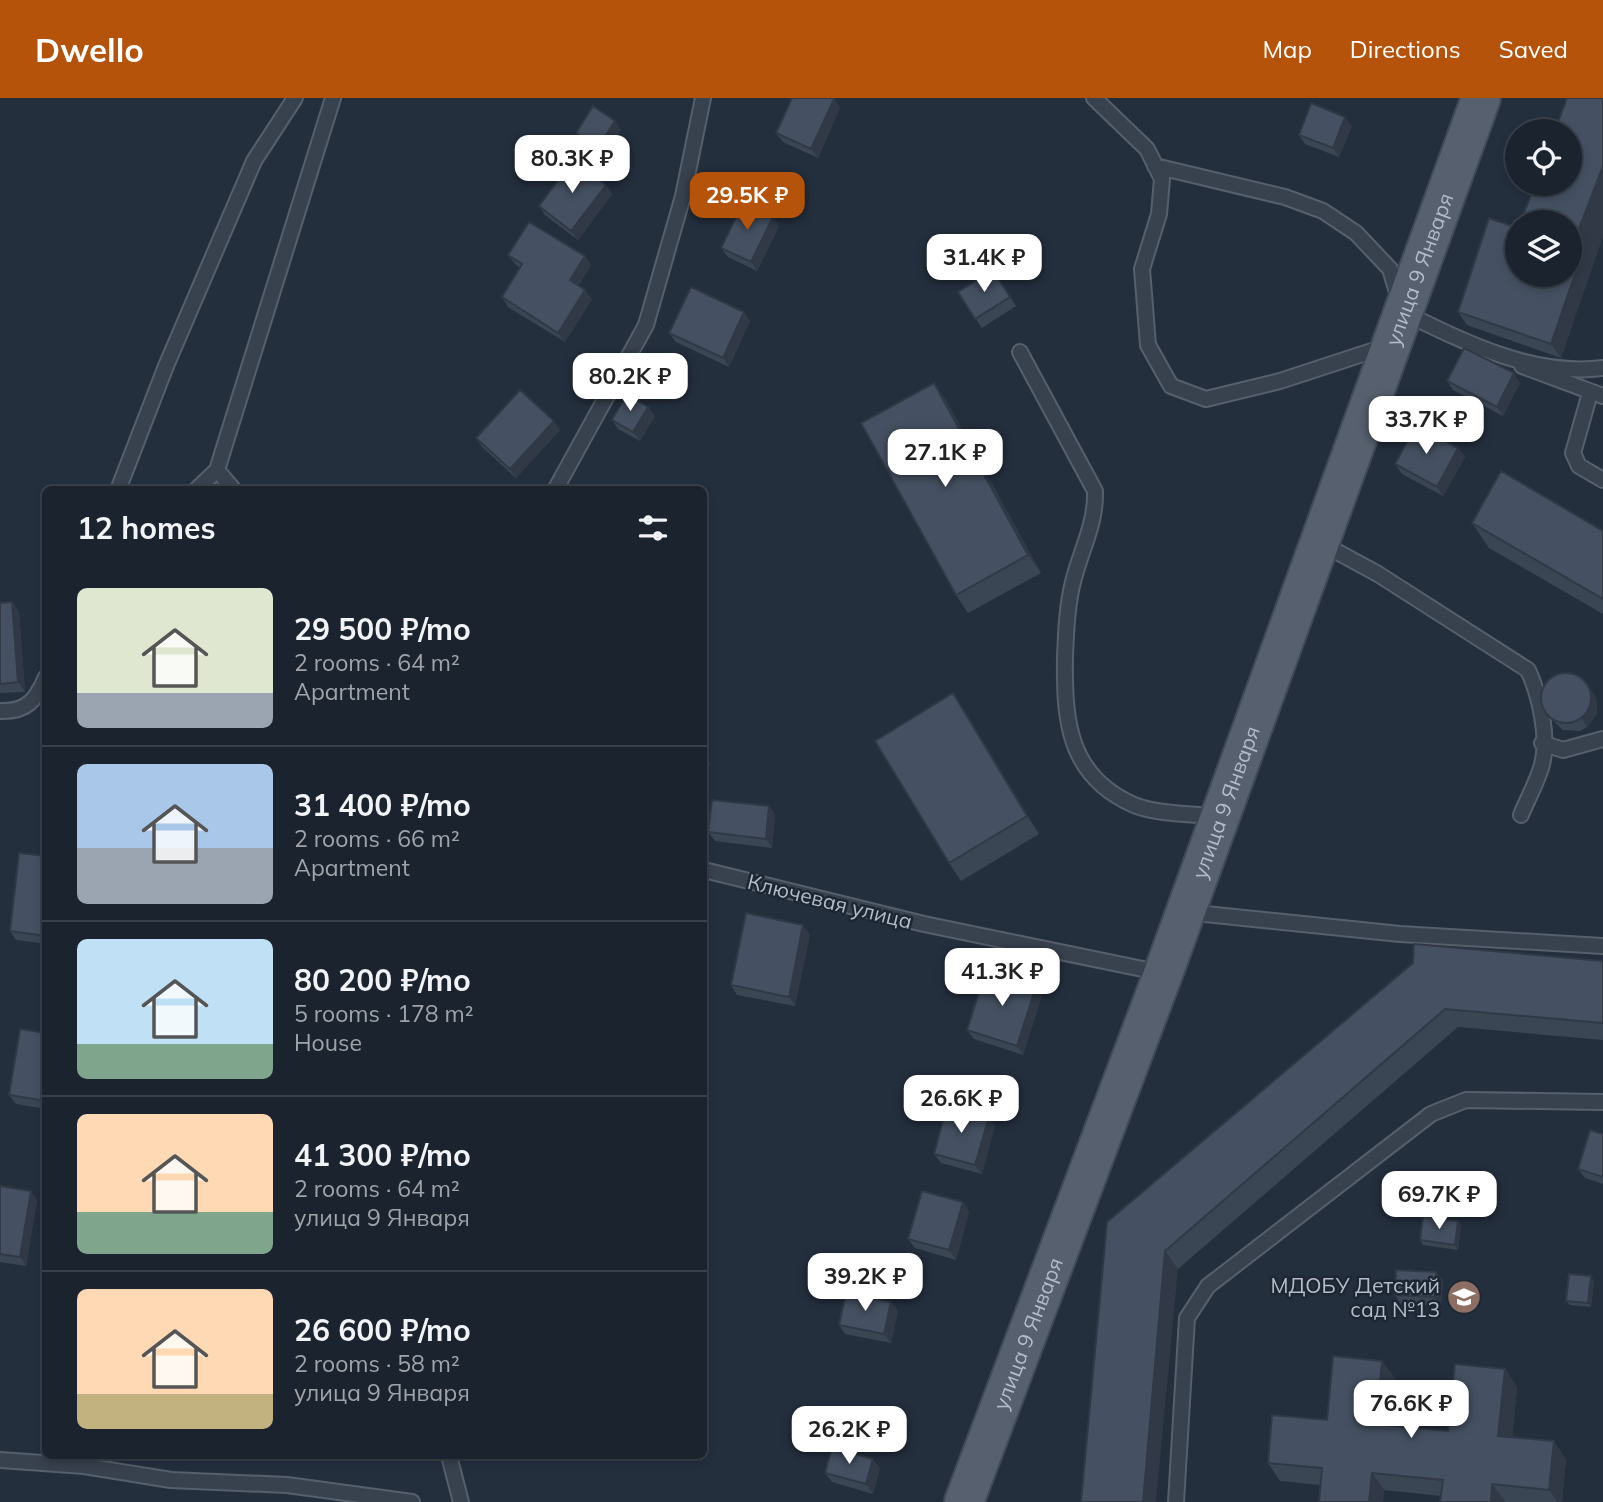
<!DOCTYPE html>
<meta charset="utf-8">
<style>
body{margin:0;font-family:Mulish,sans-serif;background:#282f3a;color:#f1f3f6;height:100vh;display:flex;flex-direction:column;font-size:26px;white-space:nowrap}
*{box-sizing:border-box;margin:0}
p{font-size:23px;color:#a0a4aa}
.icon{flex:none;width:38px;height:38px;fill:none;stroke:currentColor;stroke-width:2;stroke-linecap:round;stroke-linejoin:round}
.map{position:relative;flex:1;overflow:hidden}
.sheet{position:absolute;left:42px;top:388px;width:665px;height:973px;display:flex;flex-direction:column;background:#1b232e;border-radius:10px;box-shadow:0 4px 10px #0003,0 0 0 2px #39404a}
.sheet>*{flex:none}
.controls{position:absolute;left:1505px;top:21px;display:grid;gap:14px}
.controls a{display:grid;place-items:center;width:77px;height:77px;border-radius:50%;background:#1b232e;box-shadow:0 4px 10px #0003,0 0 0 2px #39404a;font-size:35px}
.price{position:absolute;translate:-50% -60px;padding:0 16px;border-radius:14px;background:#fff;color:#222;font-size:23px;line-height:46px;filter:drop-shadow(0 2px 4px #0008)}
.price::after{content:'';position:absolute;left:50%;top:42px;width:21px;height:16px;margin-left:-10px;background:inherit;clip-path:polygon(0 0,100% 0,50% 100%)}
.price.current{background:#b45309;color:#fff}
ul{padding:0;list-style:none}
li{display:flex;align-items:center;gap:21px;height:175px;padding:0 35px}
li+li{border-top:2px solid #39404a}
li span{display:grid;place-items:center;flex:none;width:196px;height:140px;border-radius:10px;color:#555}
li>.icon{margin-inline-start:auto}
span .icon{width:84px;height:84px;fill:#fffc;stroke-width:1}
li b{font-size:30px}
h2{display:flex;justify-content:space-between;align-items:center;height:84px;padding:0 35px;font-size:30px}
header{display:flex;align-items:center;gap:42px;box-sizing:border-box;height:98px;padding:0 35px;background:#b45309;color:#fff}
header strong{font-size:33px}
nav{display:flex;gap:38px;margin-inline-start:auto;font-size:24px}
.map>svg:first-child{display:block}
</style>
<header>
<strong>Dwello</strong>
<nav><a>Map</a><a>Directions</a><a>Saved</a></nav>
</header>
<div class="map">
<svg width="1603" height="1404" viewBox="0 0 1603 1404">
<rect width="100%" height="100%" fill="#242f3e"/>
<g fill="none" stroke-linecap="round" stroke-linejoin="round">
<g stroke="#565f6c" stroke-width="18">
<path id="service" d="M1094,0L1147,51L1162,81L1159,116L1142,171L1148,247L1171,288L1206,301L1280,283L1387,248
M1155,68L1285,99L1323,113L1356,135L1390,171L1403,214C1464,244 1533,279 1603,270
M1020,254L1095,393C1096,425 1082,450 1074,480C1067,505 1066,534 1065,559C1064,623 1068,678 1134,707C1155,716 1195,716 1218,719
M1522,268L1603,298
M1590,295L1573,355L1579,368L1603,382
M217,372L234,392
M118,392L166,268L254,63L295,0
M196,392L217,372L333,0
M555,392L646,227L683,98L703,0
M1321,445L1378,476L1528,572C1540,598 1550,642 1541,670C1536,686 1527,702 1521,717
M0,613C27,614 36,602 46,579
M1542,645L1563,652L1603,641
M704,772L924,826L1162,875
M1186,814L1400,836L1603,848
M449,1358L461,1404
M0,1362L84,1368L171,1382L287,1387L412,1404
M1176,1404L1187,1220L1208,1188L1431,1016L1466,1002L1603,1004"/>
</g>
<g stroke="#414a57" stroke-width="42">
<g id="primary">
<path id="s1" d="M964,1404L1163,876L1481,0"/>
</g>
</g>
<use href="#service" stroke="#38414e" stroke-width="14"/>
<use href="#primary" stroke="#56606e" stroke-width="38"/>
</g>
<path fill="#3b4654" d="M834,1L840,10L818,60L783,44L776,35Z
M1352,28L1339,59L1305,46L1299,37Z
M621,32L604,58L582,44L576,35Z
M1570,86L1593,166L1561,260L1467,227L1458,214L1570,177V124H1522L1521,123Z
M606,87L612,96L578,142L545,117L539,108Z
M779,128L757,173L728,159L721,150Z
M508,157L591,167L578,188L592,201L565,244L508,209L502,199L520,170L515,166Z
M993,172L1016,208L982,230L958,194Z
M750,223L729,269L676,244L669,235Z
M1447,283L1520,285L1503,318L1453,292Z
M934,285L946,302L1041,475L968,515L956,497Z
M648,309L655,318L640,343L618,331L612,322Z
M560,332L516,380L482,349L476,340Z
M1458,350L1465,359L1443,398L1402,376L1395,366Z
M1472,425L1603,433V516L1489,450Z
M12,504L19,514L25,594L0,595V505Z
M1596,599L1597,616L1587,629L1580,633L1563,632L1551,621L1544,612Z
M965,613L1039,736L961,783L949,765Z
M769,708L775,717L772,750L715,743L708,734Z
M46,758V846L16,842L10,833Z
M810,836L795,908L737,897L731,887Z
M1603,863V942L1458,929L1178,1171L1107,1124L1413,865Z
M1042,897L1023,957L974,941L967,932Z
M46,935V1011L16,1006L9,997Z
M989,1019L995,1028L982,1076L941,1065L934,1056Z
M1603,1036V1086L1585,1080L1578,1071Z
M0,1088L37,1102L26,1168L0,1164Z
M963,1104L969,1114L956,1162L915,1150L908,1141Z
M1458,1123L1461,1127L1458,1152L1423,1147L1420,1142Z
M1436,1174L1443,1183L1441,1208L1401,1206L1395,1197Z
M1594,1183L1591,1209L1570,1207L1566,1203Z
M891,1204L898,1213L891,1245L845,1236L839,1227Z
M1505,1271L1517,1289L1512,1339L1566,1361L1562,1404H1440L1441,1398L1384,1392L1383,1404H1319L1320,1387L1280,1383L1268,1365L1327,1322L1395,1280L1390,1327L1448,1333Z
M880,1370L873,1396L832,1384L825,1375Z"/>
<path fill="#303945" d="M834,1L840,10L818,60L811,51Z
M1345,19L1352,28L1339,59L1333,50Z
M615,23L621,32L604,58L598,49Z
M1603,68V139L1561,260L1551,246L1583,153L1575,141Z
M606,87L612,96L578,142L571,133Z
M773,119L779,128L757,173L751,164Z
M585,158L591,167L576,191L570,182Z
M585,192L592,201L565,244L558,235Z
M744,214L750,223L729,269L723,260Z
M1514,275L1520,285L1503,318L1497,309Z
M934,285L946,302L1041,475L1028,457Z
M648,309L655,318L640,343L633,334Z
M554,323L560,332L516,380L510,371Z
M1458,350L1465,359L1443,398L1437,389Z
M12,504L19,514L25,594L18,584Z
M1585,583L1596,599L1597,616L1587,629L1581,620Z
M953,595L965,613L1039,736L1027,718Z
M705,657L711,666L704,676V658Z
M769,708L775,717L772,750L766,741Z
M803,827L810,836L795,908L789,899Z
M1036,888L1042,897L1023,957L1017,948Z
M989,1019L995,1028L982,1076L975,1067Z
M31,1093L37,1102L26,1168L20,1159Z
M963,1104L969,1114L956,1162L949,1152Z
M1458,1123L1461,1127L1458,1152L1455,1147Z
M1165,1153L1178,1171L1156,1404H1143Z
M1436,1174L1443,1183L1441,1208L1435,1199Z
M1591,1178L1594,1183L1591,1209L1588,1205Z
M891,1204L898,1213L891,1245L884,1236Z
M1382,1263L1395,1280L1389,1344L1376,1326Z
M1505,1271L1517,1289L1511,1355L1498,1338Z
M1554,1343L1566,1361L1562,1404H1558L1549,1392Z
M873,1361L880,1370L873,1396L866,1386Z
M1372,1375L1384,1392L1383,1404H1369Z
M1492,1386L1505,1403V1404H1491Z"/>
<path fill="#455162" stroke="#303945" stroke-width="2" d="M792,0H832L834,1L811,51L776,35Z
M1567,0H1603V68L1575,141L1570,139V124H1526L1521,123L1535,86H1570V33H1555Z
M1311,5L1345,19L1333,50L1299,37Z
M593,8L615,23L598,49L576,35Z
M573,62L606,87L571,133L539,108Z
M743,105L773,119L751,164L721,150Z
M1489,120L1517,130V177H1570V148L1583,153L1551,246L1458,214Z
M529,124L585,158L570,182L585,192L558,235L502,199L522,166L508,157Z
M993,172L1010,199L975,221L958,194Z
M691,189L744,214L723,260L669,235Z
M1464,250L1514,275L1497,309L1447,283Z
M934,285L1028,457L956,497L861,325Z
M520,292L554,323L510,371L476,340Z
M627,296L648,309L633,334L612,322Z
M1416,327L1458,350L1437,389L1395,366Z
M1501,373L1603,433V501L1472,425Z
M12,504L18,584L0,586V505Z
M1541 600a25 25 0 1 1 50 0a25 25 0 1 1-50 0Z
M953,595L1027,718L949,765L875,643Z
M712,702L769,708L766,741L708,734Z
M19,755L46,758V838L10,833Z
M746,815L803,827L789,899L731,887Z
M1414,846L1603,863V925L1445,911L1165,1153L1143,1404H1081L1107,1124L1413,865Z
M986,872L1036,888L1017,948L967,932Z
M20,931L46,935V1003L9,997Z
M947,1007L989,1019L975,1067L934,1056Z
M1590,1032L1603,1036V1079L1578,1071Z
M0,1088L31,1093L20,1159L0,1156Z
M922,1093L963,1104L949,1152L908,1141Z
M1423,1118L1458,1123L1455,1147L1420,1142Z
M1396,1172L1436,1174L1435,1199L1395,1197Z
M1569,1176L1591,1178L1588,1205L1566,1203Z
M846,1194L891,1204L884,1236L839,1227Z
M1333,1258L1382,1263L1376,1326L1448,1333L1455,1266L1505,1271L1498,1338L1554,1343L1549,1392L1492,1386L1491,1404H1440L1443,1382L1372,1375L1369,1404H1319L1322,1370L1268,1365L1272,1317L1327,1322Z
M832,1349L873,1361L866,1386L825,1375Z"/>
<defs>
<g id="school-disc" transform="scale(1.75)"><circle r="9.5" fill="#8d6e63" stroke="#1d2633"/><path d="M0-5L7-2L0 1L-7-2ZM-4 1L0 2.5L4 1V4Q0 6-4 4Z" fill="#fff"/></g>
</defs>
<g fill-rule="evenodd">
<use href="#school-disc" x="1464" y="1199"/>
</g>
<g text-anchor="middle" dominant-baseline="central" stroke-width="5" stroke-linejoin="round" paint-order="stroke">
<g font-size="21" fill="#b4bcc9" stroke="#1d2633">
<text stroke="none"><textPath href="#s1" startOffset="1314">улица 9 Января</textPath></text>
<text stroke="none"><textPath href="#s1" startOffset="747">улица 9 Января</textPath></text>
<text transform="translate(830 803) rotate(14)">Ключевая улица</text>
<text stroke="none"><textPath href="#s1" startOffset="180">улица 9 Января</textPath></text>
</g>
<g font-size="21" fill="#b4bcc9" stroke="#1d2633" text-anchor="end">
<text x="1440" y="1187">МДОБУ Детский<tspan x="1440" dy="24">сад №13</tspan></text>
</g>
</g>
</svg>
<div class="controls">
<a><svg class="icon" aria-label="locate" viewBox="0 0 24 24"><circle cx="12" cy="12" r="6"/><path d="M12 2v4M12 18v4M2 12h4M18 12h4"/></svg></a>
<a><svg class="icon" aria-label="layers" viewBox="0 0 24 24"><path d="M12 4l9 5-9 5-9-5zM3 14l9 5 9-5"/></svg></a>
</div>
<b class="price" style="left:572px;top:97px">80.3K ₽</b>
<b class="price current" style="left:747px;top:134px">29.5K ₽</b>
<b class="price" style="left:984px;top:196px">31.4K ₽</b>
<b class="price" style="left:630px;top:315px">80.2K ₽</b>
<b class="price" style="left:1426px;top:358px">33.7K ₽</b>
<b class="price" style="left:945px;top:391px">27.1K ₽</b>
<b class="price" style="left:1002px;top:910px">41.3K ₽</b>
<b class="price" style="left:961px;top:1037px">26.6K ₽</b>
<b class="price" style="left:1439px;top:1133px">69.7K ₽</b>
<b class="price" style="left:865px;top:1215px">39.2K ₽</b>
<b class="price" style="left:1411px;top:1342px">76.6K ₽</b>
<b class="price" style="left:849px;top:1368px">26.2K ₽</b>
<section class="sheet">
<h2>12 homes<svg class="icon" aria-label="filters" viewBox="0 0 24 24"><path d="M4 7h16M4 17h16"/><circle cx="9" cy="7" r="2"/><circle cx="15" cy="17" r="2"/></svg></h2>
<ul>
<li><span style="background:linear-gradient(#dfe7d0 75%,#9aa5b1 0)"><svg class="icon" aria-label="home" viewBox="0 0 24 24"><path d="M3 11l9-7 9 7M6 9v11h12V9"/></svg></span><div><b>29 500 ₽/mo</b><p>2 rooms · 64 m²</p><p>Apartment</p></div></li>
<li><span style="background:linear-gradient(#a9c7e8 60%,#9aa5b1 0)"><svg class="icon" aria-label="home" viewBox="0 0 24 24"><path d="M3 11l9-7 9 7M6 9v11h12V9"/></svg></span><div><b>31 400 ₽/mo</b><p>2 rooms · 66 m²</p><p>Apartment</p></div></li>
<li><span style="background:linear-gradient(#bfe0f5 75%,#7fa58c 0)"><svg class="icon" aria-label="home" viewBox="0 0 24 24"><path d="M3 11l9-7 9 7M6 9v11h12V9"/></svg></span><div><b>80 200 ₽/mo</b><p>5 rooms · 178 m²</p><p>House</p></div></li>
<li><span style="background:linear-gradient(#ffd9b3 70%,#7fa58c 0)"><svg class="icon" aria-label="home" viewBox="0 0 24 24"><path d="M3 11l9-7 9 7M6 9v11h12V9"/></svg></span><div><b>41 300 ₽/mo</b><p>2 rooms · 64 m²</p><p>улица 9 Января</p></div></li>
<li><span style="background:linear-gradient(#ffd9b3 75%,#c2b280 0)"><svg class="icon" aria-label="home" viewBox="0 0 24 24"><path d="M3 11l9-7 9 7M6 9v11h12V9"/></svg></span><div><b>26 600 ₽/mo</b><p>2 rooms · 58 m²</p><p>улица 9 Января</p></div></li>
</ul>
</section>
</div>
